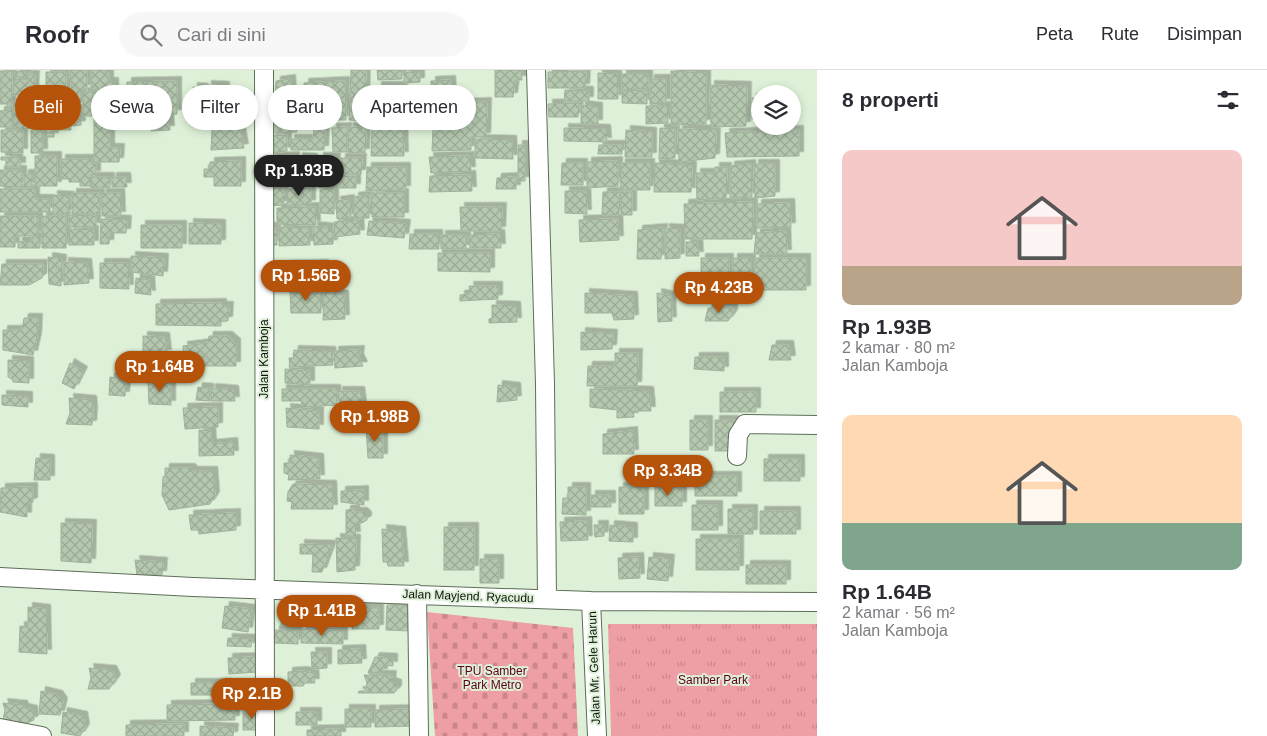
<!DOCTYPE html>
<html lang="id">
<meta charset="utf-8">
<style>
body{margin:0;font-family:Helvetica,sans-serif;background:#f7f7f7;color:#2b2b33;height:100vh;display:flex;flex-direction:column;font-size:19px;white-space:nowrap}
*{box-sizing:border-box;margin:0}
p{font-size:16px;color:#7c7c81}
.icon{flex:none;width:28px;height:28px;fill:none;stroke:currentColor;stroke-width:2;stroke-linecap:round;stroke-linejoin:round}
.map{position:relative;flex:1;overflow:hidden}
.details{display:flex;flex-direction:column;background:#fff;width:450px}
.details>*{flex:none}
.top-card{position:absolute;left:15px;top:15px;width:475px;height:45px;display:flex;gap:10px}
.fabs{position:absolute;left:751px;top:15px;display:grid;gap:10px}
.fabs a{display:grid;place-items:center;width:50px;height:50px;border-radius:50%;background:#fff;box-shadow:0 2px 8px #0003;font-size:25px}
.price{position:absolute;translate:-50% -42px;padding:0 11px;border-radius:18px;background:#b45309;color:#fff;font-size:16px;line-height:32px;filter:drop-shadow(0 1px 2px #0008)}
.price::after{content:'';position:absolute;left:50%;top:30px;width:15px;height:11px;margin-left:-8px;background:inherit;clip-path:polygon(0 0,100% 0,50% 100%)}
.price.active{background:#222;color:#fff}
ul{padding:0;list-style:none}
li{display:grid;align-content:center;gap:10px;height:265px;padding:0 25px}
li span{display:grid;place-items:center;height:155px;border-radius:10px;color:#555}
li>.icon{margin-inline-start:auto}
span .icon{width:90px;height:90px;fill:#fffc;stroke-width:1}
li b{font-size:21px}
h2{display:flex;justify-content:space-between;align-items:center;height:60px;padding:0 25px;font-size:21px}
.chip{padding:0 18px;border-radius:22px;background:#fff;box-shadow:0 2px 8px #0003;font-size:18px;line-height:45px}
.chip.active{background:#b45309;color:#fff}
header{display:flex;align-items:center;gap:30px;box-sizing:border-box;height:70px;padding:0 25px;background:#fff;border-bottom:1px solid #e1e1e2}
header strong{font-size:24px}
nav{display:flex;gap:28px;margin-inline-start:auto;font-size:18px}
.search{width:350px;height:45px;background:#f7f7f7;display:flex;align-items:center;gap:12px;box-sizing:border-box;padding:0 18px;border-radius:28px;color:#7c7c81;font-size:19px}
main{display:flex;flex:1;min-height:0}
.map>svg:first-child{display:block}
</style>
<header>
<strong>Roofr</strong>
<div class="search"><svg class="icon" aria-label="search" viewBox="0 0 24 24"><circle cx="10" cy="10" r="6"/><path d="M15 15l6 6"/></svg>Cari di sini</div>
<nav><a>Peta</a><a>Rute</a><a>Disimpan</a></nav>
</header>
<main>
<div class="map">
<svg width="817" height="666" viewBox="0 0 817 666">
<defs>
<pattern id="grass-tufts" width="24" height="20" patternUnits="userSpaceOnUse" patternTransform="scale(1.25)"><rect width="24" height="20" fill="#ee9ea5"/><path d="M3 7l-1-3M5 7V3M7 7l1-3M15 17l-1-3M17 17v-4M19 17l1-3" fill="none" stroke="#cb878d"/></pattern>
<pattern id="cemetery-stones" width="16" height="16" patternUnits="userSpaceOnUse" patternTransform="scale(1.25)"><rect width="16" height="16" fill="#ee9ea5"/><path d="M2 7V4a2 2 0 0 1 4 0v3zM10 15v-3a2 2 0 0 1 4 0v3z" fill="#cb878d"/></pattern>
<pattern id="building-cross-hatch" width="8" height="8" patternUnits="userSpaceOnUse" patternTransform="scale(1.25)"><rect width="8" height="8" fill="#b5c8af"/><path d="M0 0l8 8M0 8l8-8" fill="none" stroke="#9aab95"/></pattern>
<filter id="shadow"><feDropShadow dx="4.5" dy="-4.5" stdDeviation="0" flood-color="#0004"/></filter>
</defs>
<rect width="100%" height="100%" fill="#def1d8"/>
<path fill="url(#grass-tufts)" d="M817,554V666H611L608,554Z"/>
<path fill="url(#cemetery-stones)" d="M427,542L573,558L578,666H435Z"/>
<path fill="url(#building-cross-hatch)" stroke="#9fb19a" filter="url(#shadow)" d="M70,0H87V19H81L82,32H72Z
M91,0H105V3H109V12H114V20H91Z
M351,0H366L364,51L349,50Z
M377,0H402V9L378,10Z
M495,0H521L522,10H515L513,27H495Z
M0,1H12L11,38H7V34H0Z
M15,1L27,2V8L15,7Z
M586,1L585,18H548V2Z
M671,1L706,3V54L671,55Z
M46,2H66L65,44H71V60H46Z
M404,2L420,3V12L404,13Z
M598,3L617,4L618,29H598Z
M622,4H648V18L622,20Z
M28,5H35L33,39H30V36H26L27,32H23V25H13L14,12H16V9H28Z
M291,9L292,37H268L267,29H275L276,11Z
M650,9H666V33L650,34Z
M451,10L452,32L431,33V11Z
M177,11V44L127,47V12Z
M345,11L346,50H305L304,13Z
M207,15L225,16L224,55L213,56L214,39L207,38Z
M710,15L747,16L746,56L711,57Z
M377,16H403V27L377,28Z
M193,17L204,18V40L193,41Z
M565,20L589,21V31H564Z
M647,20V34L622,33V21Z
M428,21V40H410L409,22Z
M83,22H93L92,46H83Z
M114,22V46L95,48V23Z
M752,28H760V49H752Z
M13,32L25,33V37H29V41H34V48H36V59L13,58Z
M381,32H407L408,46L380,45Z
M487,32L486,67H471V80L432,81L434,34Z
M579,33L578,47H549L548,34Z
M581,35L598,37V54H581Z
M646,36H667L668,53L646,54Z
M72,39H80L81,55L73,56Z
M12,40V57H0V41Z
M294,41L297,62L271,63L272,42Z
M204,43H212V56L203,57Z
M169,48L170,60L151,61L152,49Z
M94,49L110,50V78H120L119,92H94Z
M372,56H403L404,86H371Z
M240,57L244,78L211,80L212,59Z
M325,57L324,80H291L290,69H313L314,58Z
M347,57V82H333L332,58Z
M349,57L366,58L365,83H348Z
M564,58L606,59L607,72L564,71Z
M660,58L675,59V88L659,89Z
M678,59L716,60L715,88L679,92Z
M1,60H23V83L1,82Z
M31,60H43V83H31Z
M626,60L652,62V87H625Z
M799,60V86L727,87L725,63Z
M46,62L54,63V67H45Z
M287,65V81L271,83V66Z
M475,69L512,70L513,89L475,88Z
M518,75H525V111H518Z
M599,75H622V84H598Z
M35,86H57V116H35Z
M295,86L294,114L271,116V87Z
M470,86L471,101L431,103L429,87Z
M1,87H18V91H21V97H6V90H1Z
M298,87L313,88V116H298Z
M319,87H336L335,107L356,106V118H319Z
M341,88H362L361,104H341Z
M61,89H91V94H96V105H90L91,116H80V112H69V109H61Z
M241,91V116H214V107H204V99H210V92Z
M618,91V116L587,118V92Z
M562,93H583V115H561Z
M621,93H650V120H620Z
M655,93L692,96L691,122H654Z
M751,94L752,127L730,128V96Z
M754,94H775V126L755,128Z
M367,97H406V120L366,121Z
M715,97H727L726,128L697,130L696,103H715Z
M0,100H22V117L0,116Z
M24,104H32V117H24Z
M471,105L472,121L429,122L430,106Z
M91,107H110V118H91Z
M112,107H126L127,117H112Z
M516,107V119H496L497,108Z
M284,117L283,135L270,136V119Z
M311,118V134L287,136L288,119Z
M0,119H35V129H50V142H0Z
M334,119V144L320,143V120Z
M565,121H586L587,144L565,143Z
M603,122H620L619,145H602Z
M621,122H632V145H621Z
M72,123H100V144H72Z
M102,123H120L121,146H102Z
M371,123H404V147H372Z
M53,125L70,126L69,144H53Z
M369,125V148H354V127Z
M350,129L351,148L337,149L336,131Z
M753,132L752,169H685L684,134Z
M790,133L791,157L757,158V134Z
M315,137L316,155L277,154V138Z
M460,137H502L501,161H461Z
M69,145L96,146V157H69Z
M0,146H38V166H15V177H0Z
M42,146H66V178H42Z
M101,149L127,150L126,163H110L109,174H100Z
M618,149L619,170L580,172L579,150Z
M359,150L360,164L335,167L334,152Z
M369,151L406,154L404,168L367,165Z
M189,153L221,154V174H189Z
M141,155H182V178H141Z
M313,156L333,158V174L314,175Z
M267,157H276L277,175H267Z
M279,157L309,158L310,175L279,176Z
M663,158L661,189H637L638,160Z
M665,158L680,159V188L665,189Z
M70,159L94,160V175H69Z
M786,161L787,184H754L756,163Z
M410,164H438L439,179H409Z
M500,164L501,178H470L469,165Z
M441,165H466V179H441Z
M32,167L40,168V178H18V171L32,172Z
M686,172H698L699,186H686Z
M438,183H490V202L438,201Z
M131,186L164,188L163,206L131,202Z
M48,187L62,189L61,216L49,214Z
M701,188H729V212H701Z
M733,188H751V210H733Z
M755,188H806V220H755Z
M64,192L87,193L89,213L64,215Z
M100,193H128L129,219L100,218Z
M2,194H43L42,208L29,215H0Z
M324,194L328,205L322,215L283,212L285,195Z
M136,208L150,210L151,225L135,223Z
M469,216H498V229L460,231V225L470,224Z
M320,221L321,243H291L290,222Z
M324,222L344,225L345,249L323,250Z
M585,223L633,226L634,249L614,250L612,243H585Z
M657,223L671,226L672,251L658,252Z
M222,233V236H229L228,251H221V256L156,255V234Z
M492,235L516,236L517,252L489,253V249L492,248Z
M733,237V244L728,251H705L708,238Z
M24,248H38L37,267L33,285L3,280V260H22Z
M581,262L613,264L612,279L581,280Z
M143,266L165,267L167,284H143Z
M209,266H228L236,273V296H184L183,276L208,273Z
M772,275H789L791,290H769Z
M294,280L331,281L333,295L290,297L289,288H293Z
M360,280L359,288L363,296L335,298L334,281Z
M615,283H638L637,316H587L588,296H615Z
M695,287H724V301L694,299Z
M8,290L29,291V313L13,312L12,309L8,307Z
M70,293L83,301L74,319L62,313Z
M167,294L169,309H144L145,295Z
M285,299L310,301V315L285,313Z
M110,307L126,309L125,326L109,325Z
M148,312H171V335L149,334Z
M498,315L516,317L517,330L497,332Z
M198,317L209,318L210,331L196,330Z
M211,318L234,320L235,331H211Z
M282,319H336L337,335L303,337L301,331H282Z
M590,319L649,321L651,341H633L634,347L617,348V340L590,337Z
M338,321H360L362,336L340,339Z
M720,322H756V342H720Z
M2,325L28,326V337L2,335Z
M69,328L92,330L93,342L92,355L66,354L70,343Z
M218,337V357L185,359L183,338Z
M286,338L319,341V359L287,357Z
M358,341L357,358L336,357V342Z
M690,350H708V380H690Z
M715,350H734V381H715Z
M366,358H374V360H383V388H368Z
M199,360L211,361L212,374L233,372L234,385L199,386Z
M633,361L634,384H603V364Z
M290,385L319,388L320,409L288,410L289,405L284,403V393H290Z
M36,388L50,389V410H34Z
M764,389H800V411H764Z
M165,398H191L193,401H213L215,426L210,434L169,440L162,425L163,407L165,406Z
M695,406H737V426H695Z
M293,414L332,415L333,439H291L292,432L287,431L288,422Z
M33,417V432L27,434V447L0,442L1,418Z
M568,417H586V445L562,444L563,428H568Z
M619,417H644V444H619Z
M655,417H682V436H655Z
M364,420V435L341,432V421Z
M591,425H611V437H591Z
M692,435H718V460H692Z
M355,439V442H363L367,446V450L362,453H355L356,466H346V440Z
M728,439H753V464H728Z
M760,441H796V464H760Z
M236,443V460L199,464L198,460H191L189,445Z
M587,451L588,470L561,471L560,452Z
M61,453L92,454L91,493L61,491Z
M594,455H604V466L595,467Z
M610,455L633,457V472L609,471Z
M444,457H474V500H444Z
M382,459L401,461L404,496H388L387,492H383Z
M336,468L356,469L355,500L337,502Z
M696,469H739V500H696Z
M300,474L332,475L322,502H312L313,484H300Z
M639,487L640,508L619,509L618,488Z
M649,487L670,489L668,511L647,509Z
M480,489H499V513H480Z
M135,490L163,492L162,505H137Z
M746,495H786V514H746Z
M282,531L341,532L340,557L281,555Z
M387,535H411L410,561L386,560Z
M225,536L251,539L248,562L222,558Z
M28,537L46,539L47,584L19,582L20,556L28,557Z
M352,537L379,538V559H352Z
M302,559L343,561V574L301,573Z
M275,560L298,561V574L274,573Z
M228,568L252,569L251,577L227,576Z
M361,579L362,593L338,594V580Z
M311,582H327V598L312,599Z
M257,587L258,602L229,604L228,588Z
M375,587L393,588V596L383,595V603H368Z
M89,598L112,600L116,609L109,619H88L91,608Z
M302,601L314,603L315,613H305L303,616H288V602Z
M364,605H392L391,612L397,614V620L394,623H358L359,621H365L367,613Z
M191,613H227V625H191Z
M41,621L58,625L63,632L60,645L39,644Z
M3,633L23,635L24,638L33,640L34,650L27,653L3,650L5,640Z
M235,634V650L167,651V635Z
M243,639H260V660H243Z
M345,639H371V657H345Z
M413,639L414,656L375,657V640Z
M63,642L83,646L85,658L80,666L61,663Z
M296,642H317V655H296Z
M184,654V666H126V655Z
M200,656L234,658L233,666H200Z
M341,659V666H307V660Z"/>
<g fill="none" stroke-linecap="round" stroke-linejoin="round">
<g stroke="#5d6d58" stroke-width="20">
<path id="street" d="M264,0L265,666
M536,0L545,314L547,529
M737,386L738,365L745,354L817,355
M0,507L193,517L591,531L817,532
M417,524L419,666
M591,531L597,666
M0,658L42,666"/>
</g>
<use href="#street" stroke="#fff" stroke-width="18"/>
</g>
<g text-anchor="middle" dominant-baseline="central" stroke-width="4" stroke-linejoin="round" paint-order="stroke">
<g font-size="12" fill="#0d130b" stroke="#def1d8">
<text transform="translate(264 289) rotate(-90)">Jalan Kamboja</text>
<text transform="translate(468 526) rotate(2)">Jalan Mayjend. Ryacudu</text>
<text transform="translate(594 598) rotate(-92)">Jalan Mr. Gele Harun</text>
</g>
<g font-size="12" fill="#5c001b" stroke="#def1d8">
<text x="492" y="601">TPU Samber<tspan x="492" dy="14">Park Metro</tspan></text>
<text x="713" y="610">Samber Park</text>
</g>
</g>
</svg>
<div class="fabs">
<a><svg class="icon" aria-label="layers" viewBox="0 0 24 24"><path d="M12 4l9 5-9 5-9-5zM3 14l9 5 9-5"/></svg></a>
</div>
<b class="price active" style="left:299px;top:127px">Rp 1.93B</b>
<b class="price" style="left:306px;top:232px">Rp 1.56B</b>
<b class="price" style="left:719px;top:244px">Rp 4.23B</b>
<b class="price" style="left:160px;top:323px">Rp 1.64B</b>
<b class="price" style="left:375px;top:373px">Rp 1.98B</b>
<b class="price" style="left:668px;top:427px">Rp 3.34B</b>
<b class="price" style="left:322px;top:567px">Rp 1.41B</b>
<b class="price" style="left:252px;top:650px">Rp 2.1B</b>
<div class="top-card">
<a class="chip active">Beli</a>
<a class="chip">Sewa</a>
<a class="chip">Filter</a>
<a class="chip">Baru</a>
<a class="chip">Apartemen</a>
</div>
</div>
<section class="details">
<h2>8 properti<svg class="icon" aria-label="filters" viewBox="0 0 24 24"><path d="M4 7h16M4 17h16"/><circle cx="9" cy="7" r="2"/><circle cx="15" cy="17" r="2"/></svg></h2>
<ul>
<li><span style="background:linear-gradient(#f6c9c9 75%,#b9a48a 0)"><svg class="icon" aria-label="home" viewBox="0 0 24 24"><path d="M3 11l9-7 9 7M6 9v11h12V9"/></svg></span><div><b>Rp 1.93B</b><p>2 kamar · 80 m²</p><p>Jalan Kamboja</p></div></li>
<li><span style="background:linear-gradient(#ffd9b3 70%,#7fa58c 0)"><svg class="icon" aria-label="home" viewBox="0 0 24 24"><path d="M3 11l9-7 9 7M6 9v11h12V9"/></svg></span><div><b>Rp 1.64B</b><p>2 kamar · 56 m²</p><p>Jalan Kamboja</p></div></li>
</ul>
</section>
</main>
